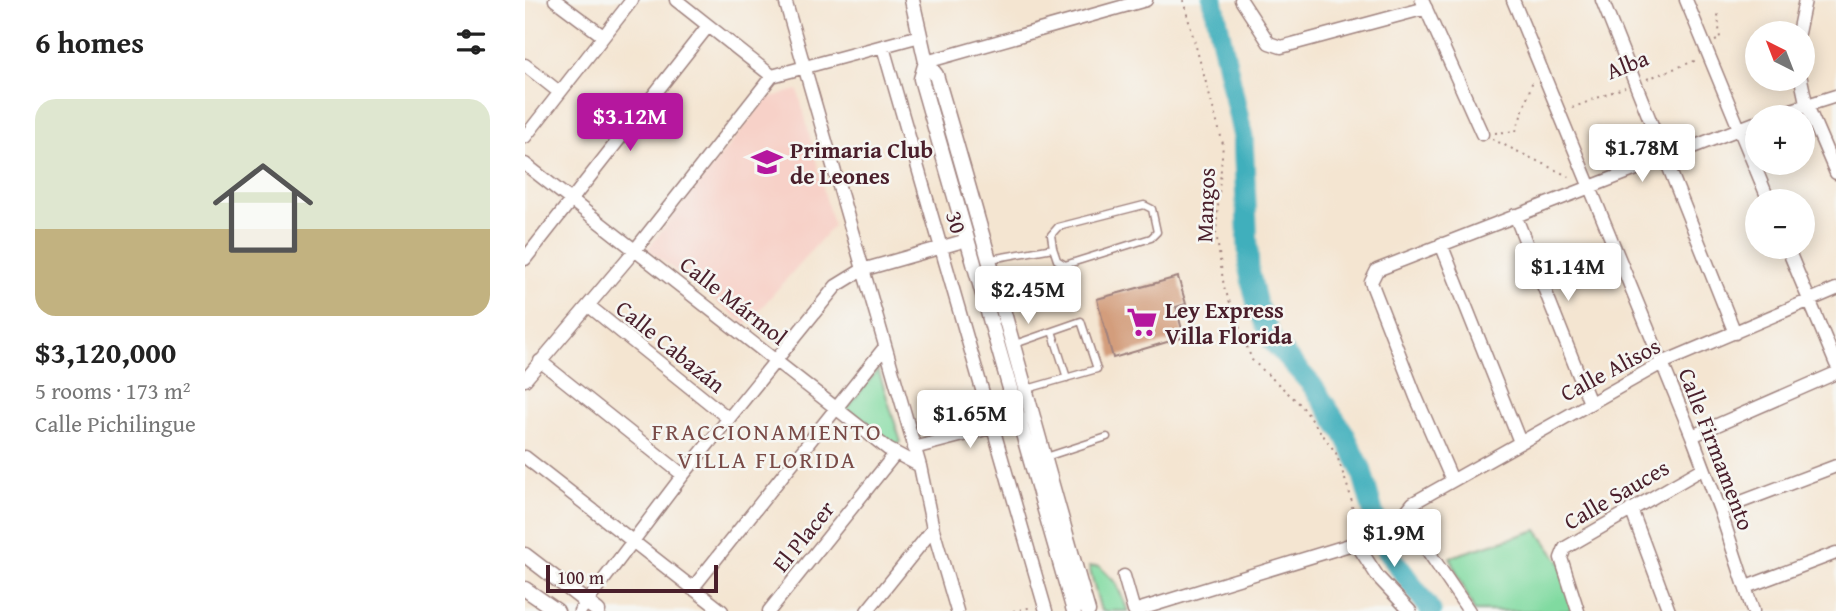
<!DOCTYPE html>
<meta charset="utf-8">
<style>
body{margin:0;font-family:"Gentium Book Plus",serif;background:#f2f2f2;color:#222;height:100vh;display:flex;flex-direction:column;font-size:26px;white-space:nowrap}
*{box-sizing:border-box;margin:0}
p{font-size:23px;color:#767676}
.icon{flex:none;width:38px;height:38px;fill:none;stroke:currentColor;stroke-width:2;stroke-linecap:round;stroke-linejoin:round}
.map{position:relative;flex:1;overflow:hidden}
.sheet{display:flex;flex-direction:column;background:#fff;width:525px}
.sheet>*{flex:none}
.needle{width:46px;rotate:318deg}
.controls{position:absolute;left:1220px;top:21px;display:grid;gap:14px}
.controls a{display:grid;place-items:center;width:70px;height:70px;border-radius:50%;background:#fff;box-shadow:0 4px 18px #0003;font-size:35px}
.scale{position:absolute;left:21px;bottom:18px;width:172px;box-sizing:border-box;padding-left:7px;border:4px solid #4a1f2b;border-top:0;font-size:19px;line-height:24px;white-space:nowrap;color:#4a1f2b;-webkit-text-stroke:5px #f6f6f2;paint-order:stroke}
.price{position:absolute;translate:-50% -60px;padding:0 16px;border-radius:7px;background:#fff;color:#222;font-size:23px;line-height:46px;filter:drop-shadow(0 2px 4px #0008)}
.price::after{content:'';position:absolute;left:50%;top:42px;width:21px;height:16px;margin-left:-10px;background:inherit;clip-path:polygon(0 0,100% 0,50% 100%)}
.price.active{background:#b5179e;color:#fff}
ul{padding:0;list-style:none}
li{display:grid;align-content:center;gap:14px;height:371px;padding:0 35px}
li span{display:grid;place-items:center;height:217px;border-radius:21px;color:#555}
li>.icon{margin-inline-start:auto}
span .icon{width:126px;height:126px;fill:#fffc;stroke-width:1}
li b{font-size:30px}
h2{display:flex;justify-content:space-between;align-items:center;height:84px;padding:0 35px;font-size:30px}
main{display:flex;flex:1;min-height:0}
.map>svg:first-child{display:block}
</style>
<main>
<section class="sheet">
<h2>6 homes<svg class="icon" aria-label="filters" viewBox="0 0 24 24"><path d="M4 7h16M4 17h16"/><circle cx="9" cy="7" r="2"/><circle cx="15" cy="17" r="2"/></svg></h2>
<ul>
<li><span style="background:linear-gradient(#dfe7d0 60%,#c2b280 0)"><svg class="icon" aria-label="home" viewBox="0 0 24 24"><path d="M3 11l9-7 9 7M6 9v11h12V9"/></svg></span><div><b>$3,120,000</b><p>5 rooms · 173 m²</p><p>Calle Pichilingue</p></div></li>
</ul>
</section>
<div class="map">
<svg width="1311" height="611" viewBox="0 0 1311 611">
<rect width="100%" height="100%" fill="#f6f6f2"/>
<filter id="ink" filterUnits="userSpaceOnUse"><feTurbulence type="fractalNoise" baseFrequency=".0143" numOctaves="2"/><feDisplacementMap in="SourceGraphic" scale="14" xChannelSelector="R" yChannelSelector="G"/><feConvolveMatrix kernelMatrix="1 2 1 2 8 2 1 2 1" color-interpolation-filters="sRGB"/></filter>
<filter id="wash" filterUnits="userSpaceOnUse"><feTurbulence type="fractalNoise" baseFrequency=".00686" numOctaves="4" result="noise"/><feDisplacementMap in="SourceGraphic" scale="28" xChannelSelector="R" yChannelSelector="G"/><feGaussianBlur stdDeviation="1.57" result="paint"/><feColorMatrix in="noise" values="0 0 0 0 0 0 0 0 0 0 0 0 0 0 0 0 0 1.4 0 .05"/><feComposite in="paint" operator="in"/></filter>
<g filter="url(#wash)">
<rect width="100%" height="100%" fill="#f4e5d1"/>
<path fill="#f7d1c8" d="M273,90L308,226L221,325L122,249L242,98Z"/>
<path fill="#80daa0" stroke="#657c66" stroke-width="2" d="M353,369L376,442L367,447L321,410Z
M1012,530L1038,566L1053,611H949L925,557Z
M574,566L591,583L603,611H576L564,567Z"/>
<g fill="none" stroke-linecap="round" stroke-linejoin="round">
<path stroke="#40afbc" stroke-width="21" d="M688,0L718,137L724,270L732,305L748,342L787,385L819,433L836,468L848,512L863,552L906,611"/>
</g>
<g id="blocks">
<path fill="#d39d7c" d="M653,277L661,304L651,307L659,337L588,358L572,299Z"/>
</g>
</g>
<g filter="url(#ink)">
<use href="#blocks" fill-opacity="0" stroke="#9f827e" stroke-width="2"/>
<g fill="none" stroke-linecap="round" stroke-linejoin="round">
<g stroke="#9f827e" stroke-width="9">
<path id="service" d="M466,259L528,248L526,235L533,227L619,205L627,209L632,232L626,238L540,265L532,260L528,248
M527,331L542,378
M490,344L556,321L572,369L502,389
M521,457L582,437"/>
</g>
<g stroke="#9f827e" stroke-width="15">
<path id="minor" d="M30,0L78,36
M151,0L247,76
M260,0L395,466L408,529L432,611
M716,0L744,43L756,47L901,8
M897,0L957,134
M988,0L1167,436L1195,510L1228,611
M1077,0L1210,333
M1161,0L1244,201
M1273,33L1280,0
M358,47L521,611
M401,62L621,0
M0,65L34,92
M1276,79L1281,103L1311,173
M1244,117L1311,96
M0,137L107,0
M0,164L363,449L395,466
M990,215L1065,403
M916,244L995,442
M1262,247L1311,364
M0,259L183,26
M64,306L203,418
M15,361L158,475
M0,380L110,250L247,76L395,36
M1167,436L1311,373
M389,448L503,418
M0,457L197,611
M927,480L891,397L846,282L852,270L1232,122
M1106,509L1144,611
M1195,510L1311,466
M599,576L609,611
M1221,587L1311,553
M167,589L360,347
M55,611L158,475L311,286L337,270L442,240
M244,611L370,454
M342,611L408,529
M609,611L831,543L853,577L885,611
M944,611L881,519L880,513L888,503L1137,363L1311,289
M1053,611L1036,558L1040,548L1179,468"/>
</g>
<g stroke="#9f827e" stroke-width="17">
<path id="tertiary" d="M387,0L401,62L411,75C464,253 511,433 563,611
M401,62L396,79L549,611
M0,555L73,611
M0,589L32,611"/>
</g>
<path stroke="#9f827e" stroke-width="2" stroke-dasharray="2 5" stroke-linecap="butt" d="M658,0L698,144L691,232L699,287L727,360L776,405L811,453L826,497L830,531
M1190,41L1195,39L1193,14
M1122,79L1172,60
M1047,108L1100,87
M970,133L991,131L1008,80
M967,139L1047,178
M488,611L508,607"/>
<use href="#service" stroke="#fff" stroke-width="6"/>
<use href="#minor" stroke="#fff" stroke-width="12"/>
<use href="#tertiary" stroke="#fff" stroke-width="14"/>
</g>
</g>
<defs>
<g id="school-bare" transform="scale(2.415)"><path d="M0-5L7-2L0 1L-7-2ZM-4 1L0 2.5L4 1V4Q0 6-4 4Z" fill="#b5179e" stroke="#f6f6f2" stroke-width="2.5" paint-order="stroke"/></g>
<g id="supermarket-bare" transform="scale(2.415)"><path d="M-6-5.5h2.5l.6 2H6L4.5 2H-2.5L-4.4-4H-6ZM-1.5 3.2a1.3 1.3 0 1 0 .1 0ZM3 3.2a1.3 1.3 0 1 0 .1 0Z" fill="#b5179e" stroke="#f6f6f2" stroke-width="2.5" paint-order="stroke"/></g>
</defs>
<g fill-rule="evenodd">
<use href="#school-bare" x="242" y="162"/>
<use href="#supermarket-bare" x="617" y="322"/>
</g>
<g text-anchor="middle" dominant-baseline="central" stroke-width="5" stroke-linejoin="round" paint-order="stroke">
<g font-size="23" fill="#4a1f2b" stroke="#f6f6f2">
<text transform="translate(1102 64) rotate(-21)">Alba</text>
<text transform="translate(680 205) rotate(-88)">Mangos</text>
<text transform="translate(432 222) rotate(74)">30</text>
<text transform="translate(209 300) rotate(38)">Calle Mármol</text>
<text transform="translate(146 346) rotate(39)">Calle Cabazán</text>
<text transform="translate(1085 369) rotate(-28)">Calle Alisos</text>
<text transform="translate(1192 449) rotate(69)">Calle Firmamento</text>
<text transform="translate(1091 494) rotate(-30)">Calle Sauces</text>
<text transform="translate(278 536) rotate(-51)">El Placer</text>
</g>
<g font-size="23" font-weight="bold" fill="#4a1f2b" stroke="#f6f6f2" text-anchor="start">
<text x="265" y="149">Primaria Club<tspan x="265" dy="26">de Leones</tspan></text>
<text x="640" y="309">Ley Express<tspan x="640" dy="26">Villa Florida</tspan></text>
</g>
<g font-size="24" letter-spacing="2" fill="#7a4b47" stroke="#f6f6f2">
<text x="242" y="431">FRACCIONAMIENTO<tspan x="242" dy="28">VILLA FLORIDA</tspan></text>
</g>
</g>
</svg>
<div class="controls">
<a><svg class="needle" viewBox="-14 -14 28 28"><path d="M0-13l5 13h-10z" fill="#e53935"/><path d="M0 13l5-13h-10z" fill="#767676"/></svg></a>
<a>+</a>
<a>−</a>
</div>
<div class="scale">100 m</div>
<b class="price active" style="left:105px;top:153px">$3.12M</b>
<b class="price" style="left:1117px;top:184px">$1.78M</b>
<b class="price" style="left:1043px;top:303px">$1.14M</b>
<b class="price" style="left:503px;top:326px">$2.45M</b>
<b class="price" style="left:445px;top:450px">$1.65M</b>
<b class="price" style="left:869px;top:569px">$1.9M</b>
</div>
</main>
